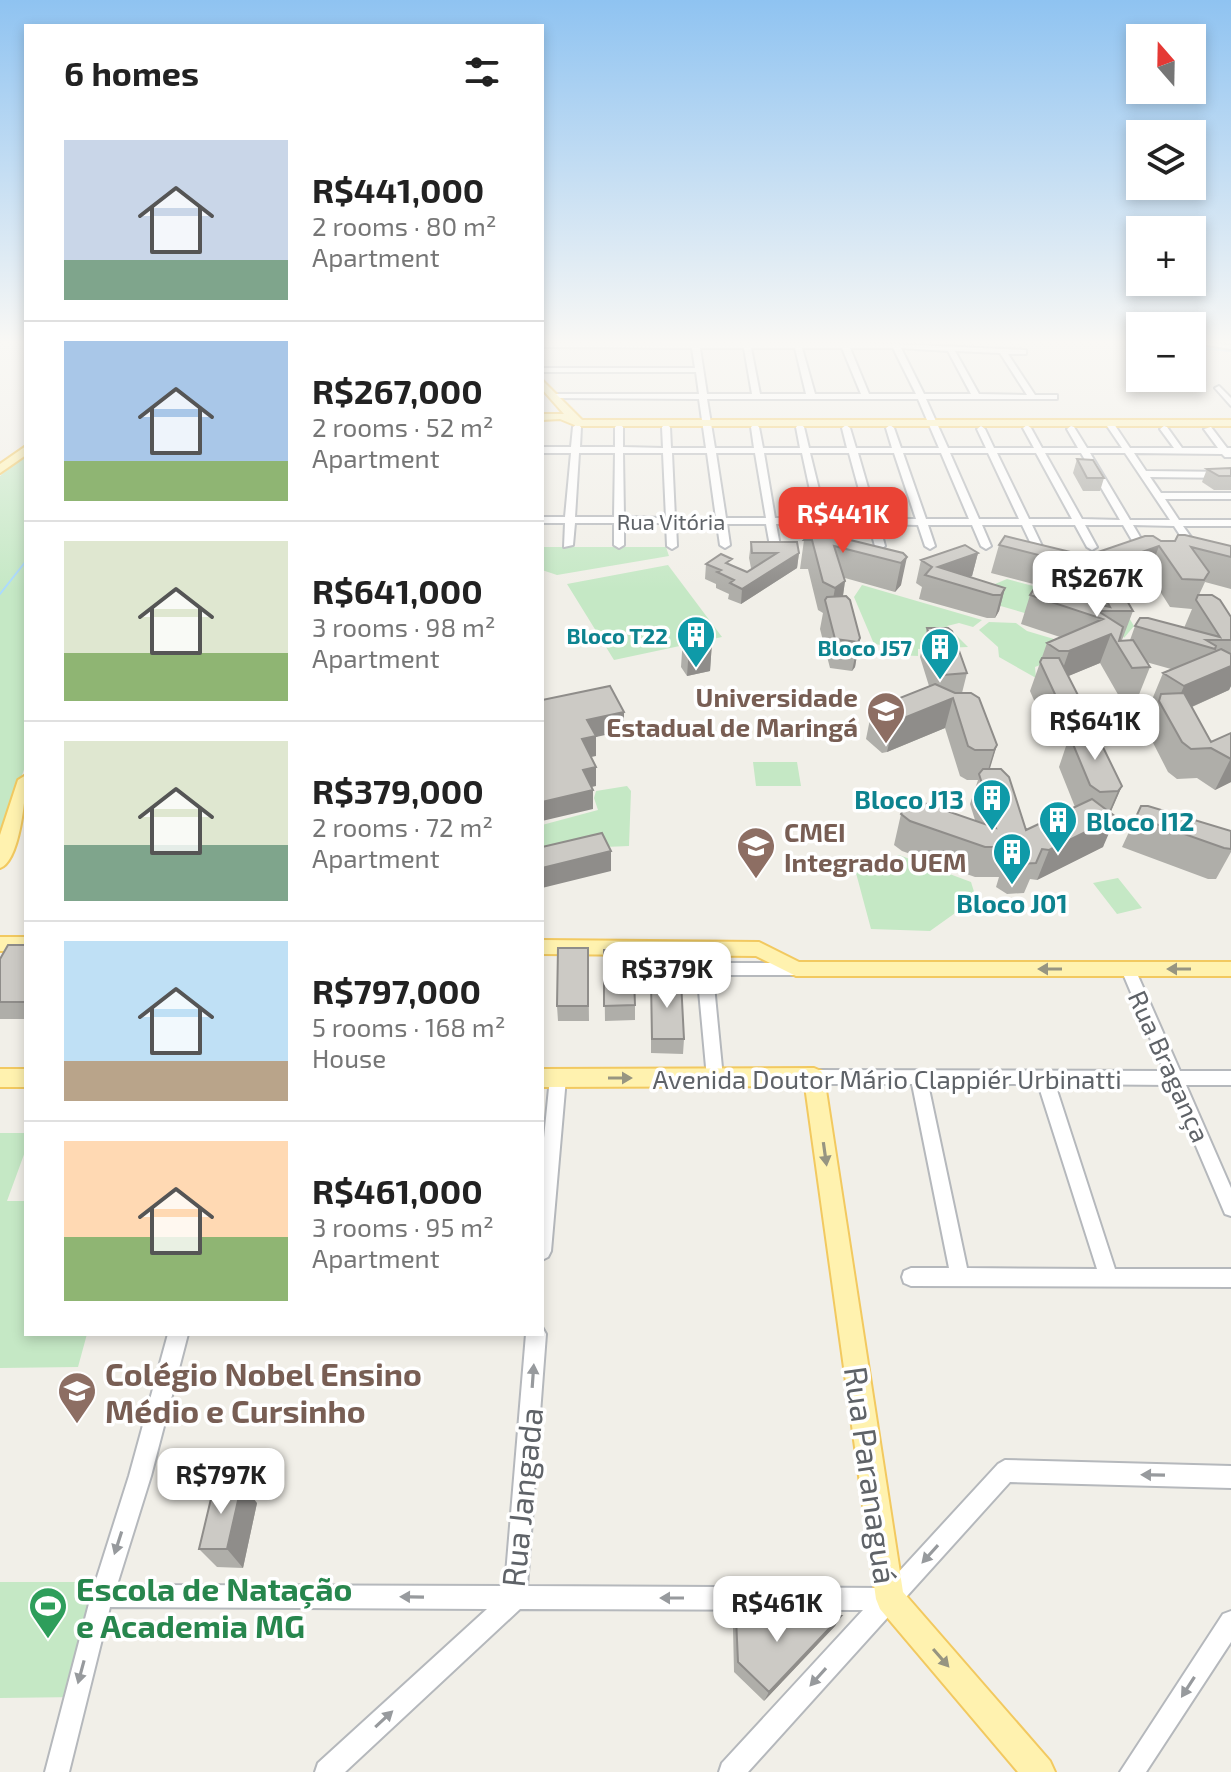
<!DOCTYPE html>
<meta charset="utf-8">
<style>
body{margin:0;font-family:"Exo 2",sans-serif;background:#f6f6f6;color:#222;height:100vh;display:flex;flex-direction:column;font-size:30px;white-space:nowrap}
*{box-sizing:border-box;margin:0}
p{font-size:26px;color:#767676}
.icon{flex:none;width:44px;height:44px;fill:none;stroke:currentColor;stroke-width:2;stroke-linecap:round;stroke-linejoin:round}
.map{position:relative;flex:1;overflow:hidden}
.sheet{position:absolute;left:24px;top:24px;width:520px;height:1312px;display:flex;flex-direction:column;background:#fff;border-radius:0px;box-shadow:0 4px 12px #0003}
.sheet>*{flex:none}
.needle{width:52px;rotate:340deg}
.controls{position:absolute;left:1126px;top:24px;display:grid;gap:16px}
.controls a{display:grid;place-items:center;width:80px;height:80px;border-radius:0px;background:#fff;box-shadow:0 4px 12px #0003;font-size:40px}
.price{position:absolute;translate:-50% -68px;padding:0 18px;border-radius:16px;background:#fff;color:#222;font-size:26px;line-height:52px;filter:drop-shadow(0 2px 4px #0008)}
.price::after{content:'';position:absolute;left:50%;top:48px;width:24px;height:18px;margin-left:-12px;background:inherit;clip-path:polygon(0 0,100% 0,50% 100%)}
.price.selected{background:#ea4335;color:#fff}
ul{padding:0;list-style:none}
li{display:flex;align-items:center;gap:24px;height:200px;padding:0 40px}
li+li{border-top:2px solid #e0e0e0}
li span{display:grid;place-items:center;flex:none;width:224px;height:160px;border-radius:0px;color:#555}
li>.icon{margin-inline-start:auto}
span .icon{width:96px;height:96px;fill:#fffc;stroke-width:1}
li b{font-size:34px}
h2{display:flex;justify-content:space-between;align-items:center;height:96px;padding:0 40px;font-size:34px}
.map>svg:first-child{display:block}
</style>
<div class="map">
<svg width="1231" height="1772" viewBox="0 0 1231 1772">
<rect width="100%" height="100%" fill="#f1efe8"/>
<path fill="#c5e8c5" d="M26,454V764L0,837V476Z
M542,547H666L669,556L557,575L542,570Z
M668,565L722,637L614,660L567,584Z
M1020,567L1118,568L1114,593L1134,626L1124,638L1097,595H1078L1076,599L1094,633L966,596L1007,579L1056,592L1066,591L1071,583L1066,578Z
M862,585L982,620L973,627L959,623L947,626L968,647L918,649V656L895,655L888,646L874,644L854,597Z
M989,622L1016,623L1027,631L1084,648L1035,667L1036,678L999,657L998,647L979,630Z
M753,762H797L801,786H756Z
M627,786L631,791L629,846L605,847L542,863V825L598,810L594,798L596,791Z
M899,855L971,882L980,911H958L930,931L871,929L856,873Z
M1118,878L1142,908L1117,914L1093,883Z
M0,1133H26V1149L7,1201H26V1334H87L78,1367L0,1368Z
M0,1582H111L79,1697L0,1698Z"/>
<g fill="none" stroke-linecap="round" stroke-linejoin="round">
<path stroke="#aadaff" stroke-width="2" d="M1192,347L1231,351
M0,594L26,561"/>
<g stroke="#b5b8bc" stroke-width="4">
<path id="minor" d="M691,342L896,344L1026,350V354H1008L1035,395H1057V399H926L948,448H986L977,429L981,426L985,429L994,448H1034L1023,428L1027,425L1031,428L1042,448H1078L1067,429L1071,426L1074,427L1087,448H1122L1105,423L1109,420L1112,421L1130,448H1174L1160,429L1164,426L1167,427L1182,448H1218L1204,429L1211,427L1227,448H1231V457H1225L1222,454L1134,453L1146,471L1231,472V478L1150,477L1161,493H1231V499H1165L1179,520H1231V526H1183L1198,547L1193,550L1189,549L1174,526L1133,525L1146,547L1141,550L1137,549L1123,525H1085L1097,547L1092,550L1087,547L1075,525H1032L1042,546L1037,549L1032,546L1022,525H982L991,546L986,549L981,546L972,525H928L935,546L930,549L925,546L918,525L879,524L885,546L880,549L875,546L869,524H827L828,528L823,531L820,530L817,524H776L780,546L775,549L770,546L766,524H727L730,545L725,548L720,545L717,524L676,523L677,546L672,549L667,546L666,523H624V545L619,548L614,545V523H575L573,545L564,547L565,523H542V517H565L571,453H542V447H571L573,427L577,424L581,427L580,447H615V427L619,424L623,427V447L663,448L662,427L666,424L670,427L671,448H706L699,399L555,398L551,396L555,394H699L696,372H542V368H695L692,348L542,347V343ZM700,348H744L752,394H707ZM751,348H795L806,394H760ZM802,348H842L861,394H815ZM850,348H893L916,394H869ZM901,348L948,351L971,394H924ZM955,351L1000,353L1027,395L979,394ZM707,399H918L939,448H901L894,428L890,425L886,428L892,448H856L850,428L846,425L842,428L847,448H809L804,427L800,424L796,427L800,448H763L759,427L755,424L751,427L754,448H715ZM579,453H615L614,517H575ZM623,453H663L666,518L624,517ZM672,453H707L716,518H675ZM716,453H755L766,518H726ZM764,453H802L816,518H775ZM810,453H849L867,519L826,518ZM858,453H894L916,519H877ZM903,453H941L969,519H926ZM950,453H988L1019,519H979ZM997,453H1036L1072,519H1029ZM1045,453H1081L1120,520L1082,519ZM1090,453H1125L1170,520H1130Z
M1197,342L1231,345V349L1201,344Z
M1219,386L1231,398V406L1215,388Z
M703,942L708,944L712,963H796L801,965L803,969L801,973L796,975H713L723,1078L721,1083L715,1085L709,1083L707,1078L697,969L696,948L698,944Z
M1128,963L1133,965L1135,969L1180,1071H1231V1085H1186L1231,1188V1216L1225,1214L1170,1085L1055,1084L1115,1269H1231V1287L911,1286L904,1283L902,1277L904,1271L911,1268H949L912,1084H814L808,1082L806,1077L808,1072L814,1070L1164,1071L1121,969L1123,965ZM928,1084H1038L1097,1269L967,1268Z
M558,1071L564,1073L566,1078L551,1251L548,1257L542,1260V1158L550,1078L552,1073Z
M542,1327L546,1334L527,1586L884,1588L998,1464L1005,1460L1231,1466V1488L1010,1482L748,1772H719L722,1763L863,1610L520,1609L345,1772H315L318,1763L487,1609L110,1607L69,1772H45L91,1596L129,1476L168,1334H188L151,1476L117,1585L505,1586L526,1334H542Z
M1231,1611V1642L1146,1772H1120L1223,1614Z"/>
</g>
<g stroke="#f2c960" stroke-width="4">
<path id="major" d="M542,380L582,420H1231V426H577L560,419L542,420V414H564L542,389Z
M26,446V455L0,473V464Z
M26,775C26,794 20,862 0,868V835L18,780Z
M0,937H26V951H0Z
M542,940L759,942L799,962H1231V976H796L756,956L542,954Z
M814,1068L821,1071L824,1077L903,1592L1050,1761L1055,1772H1018L880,1609L876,1599L805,1086L542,1087V1069Z
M0,1069H26V1087H0Z"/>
</g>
<use href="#minor" fill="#fff" fill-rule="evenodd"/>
<use href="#major" fill="#fff2af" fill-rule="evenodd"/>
</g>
<path fill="#afaea9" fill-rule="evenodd" d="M1077,459L1104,478L1100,491H1083L1073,473Z
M1231,468V490H1214L1202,482L1207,469Z
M838,537L903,553L901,585L895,592L845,578V581L843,596L860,638L855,667L852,671L830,668L820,629L823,613L818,610L808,569H800L804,540Z
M1161,541L1231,546V589L1205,582L1199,595L1231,617V686L1229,690L1192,707L1211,742L1231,733V782L1215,790L1197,778L1177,779L1168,772L1147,731L1148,724L1156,706L1151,702L1163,673L1171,669L1146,662L1150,667L1138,697L1120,698L1100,663L1068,676L1083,705L1073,733L1122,786L1110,813L1103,847L1037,880L1030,879L1024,893L1007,894L996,887L999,877H975L902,851L894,845L901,814L975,820L970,804L978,780H967L960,776L945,728L887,752L882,753L866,739L872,709L929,686L920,657L927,628L967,673L962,693L997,745L989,769L1026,830L1075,807L1059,767L1068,740H1055L1049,735L1030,691L1047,643L1060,637L1021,624L1030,595L1081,600L1079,597L1095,553ZM1149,574L1170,607L1192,609L1184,628L1135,626L1130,640L1119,641L1122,640L1133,611L1118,585Z
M751,542L799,553L797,568L741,604L728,599L729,594L716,588V584L705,579L706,564L731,565L747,572L752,568H751L749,558Z
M999,545L1079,554L1069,582L1063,590H1057L991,573Z
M978,553L972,576L969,577L1005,588L999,611L995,618H987L919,599L922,587L916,583L921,560Z
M683,637L712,642L710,671L687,676L681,667Z
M1141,806L1231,831V852L1216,879H1208L1122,847Z
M26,945V1019H0V959Z
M588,948L589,1021H558L557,1006Z
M604,950L635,1005V1020L605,1021Z
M651,981L684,1039L683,1054L651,1053Z
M257,1503L243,1568L217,1567L199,1549Z
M841,1616L835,1626L764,1701L734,1672L733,1628L736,1617Z"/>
<path fill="#8f8d8a" d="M1159,546L1149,574L1101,591L1111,563Z
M799,553L797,568L741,604L742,589Z
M978,553L972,576L953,583L938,567Z
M1079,554L1069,582L1063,590L1072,561Z
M907,557L901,585L895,592L901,563Z
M845,581L841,609L830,616L835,588Z
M1005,588L999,611L995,618L1001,595Z
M1111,634L1100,663L1059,680L1069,651Z
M860,638L855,667L852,671L858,642Z
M712,642L710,671L687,676L689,647Z
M1231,666V686L1229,690L1171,716L1184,686Z
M953,698L945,728L887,752L894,722Z
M624,712V731L596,737V756L582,759V739L587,720Z
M997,745L988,775L985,780L994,750Z
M1231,759V782L1215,790L1230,760Z
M596,767V786L583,789V770Z
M1122,786L1109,816L1105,821L1118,791Z
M593,790V809L542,821V802Z
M1116,817L1103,847L1037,880L1049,850Z
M611,851V871L542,888V868Z
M242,1483L257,1503L243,1568L227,1549Z
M841,1616L835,1626L764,1701L769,1692Z"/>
<path fill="#cccac5" stroke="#8f8d8a" stroke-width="2" d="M1077,459L1093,460L1104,478H1087Z
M1231,468V476H1219L1207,469Z
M827,530L838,537L903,553L907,557L901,563L834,546L845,581L835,588L823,582L812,540H804L813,531Z
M1178,535H1185L1231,546V557L1191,547L1209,572L1204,580L1182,579L1159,546L1111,563L1095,553L1145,536H1153L1161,541H1175Z
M1005,536L1079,554L1072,561L1066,562L999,545Z
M751,542H797L799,553L742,589L730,583L734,580L717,572L721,570L706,564L721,554L732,559L726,563L747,572L777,553H752Z
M965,545L978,553L938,567L1005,588L1001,595H993L925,575L932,567L921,560Z
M1089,568H1108L1133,611H1098L1123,627L1119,641L1133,640L1150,667L1132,668L1111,634L1069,651H1059L1047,643L1103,619L1030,595L1034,589L1110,607Z
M1198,595H1212L1220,600L1231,617V640H1206L1216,646L1215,649L1135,626L1140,618H1148L1220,637L1196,600Z
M846,596L850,600L860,638L858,642L835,639L825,600L827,597Z
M927,628H948L952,631L967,673L943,675Z
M706,633L712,642L689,647L683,637Z
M1221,649L1231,654V666L1184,686L1163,673Z
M1042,658H1059L1083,705L1081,710H1065L1060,705L1040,662Z
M935,684L955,693H971L979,698L997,745L994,750H975L968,746L953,698L894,722L889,723L872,709Z
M610,686L624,712L587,720L596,736L582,739L596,767L583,770L593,790L542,802V700Z
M1184,693L1211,742L1231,733V759L1211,748L1191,749L1182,742L1159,701L1161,694Z
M1090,731L1098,737L1122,786L1118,791L1100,792L1090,785L1070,737L1073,732Z
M983,769H1001L1009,777L1026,830L1092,799L1116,817L1049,850L1042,849L1036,863L1017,864L1006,856L1011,847H985L910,821L901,814L909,801L921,802L996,828L979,774Z
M1141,806H1148L1231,831V849L1224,848L1136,817Z
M602,833L611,851L542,868V847Z
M8,945H26V1002H0V959Z
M558,948H588V1006H557Z
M604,950H633L635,1005L604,1006Z
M651,981H681L684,1039H652Z
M215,1482L242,1483L227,1549H199Z
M841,1616L769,1692L738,1662L736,1617Z"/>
<defs><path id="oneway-solid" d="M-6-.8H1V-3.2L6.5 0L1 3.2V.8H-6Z" transform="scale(2)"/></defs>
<g fill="#979581">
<use href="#oneway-solid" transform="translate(1050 969) rotate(-180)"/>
<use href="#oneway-solid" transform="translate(1179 969) rotate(180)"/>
<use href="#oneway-solid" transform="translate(620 1078)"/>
<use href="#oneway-solid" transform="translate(825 1154) rotate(82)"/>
<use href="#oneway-solid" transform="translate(941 1658) rotate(49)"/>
</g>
<g fill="#979a9d">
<use href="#oneway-solid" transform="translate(533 1376) rotate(-86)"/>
<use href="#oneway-solid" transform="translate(1153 1475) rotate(-179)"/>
<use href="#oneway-solid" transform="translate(118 1543) rotate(108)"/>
<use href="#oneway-solid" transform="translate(930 1554) rotate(132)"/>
<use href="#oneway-solid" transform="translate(412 1597) rotate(-179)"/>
<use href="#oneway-solid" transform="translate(672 1598) rotate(-180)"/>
<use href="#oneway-solid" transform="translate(81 1672) rotate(105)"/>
<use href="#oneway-solid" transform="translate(818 1677) rotate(132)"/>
<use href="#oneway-solid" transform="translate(1188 1687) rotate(123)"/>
<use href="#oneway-solid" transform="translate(384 1719) rotate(-43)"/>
</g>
<linearGradient id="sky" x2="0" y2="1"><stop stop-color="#8fc3f1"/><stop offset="0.58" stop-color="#f9f8f5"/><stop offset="1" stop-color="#f9f8f5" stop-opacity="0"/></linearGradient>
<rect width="1231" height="590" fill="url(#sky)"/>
<defs>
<g id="building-pin" transform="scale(2)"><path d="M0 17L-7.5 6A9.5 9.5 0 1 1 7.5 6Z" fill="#0f9aa8" stroke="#fff"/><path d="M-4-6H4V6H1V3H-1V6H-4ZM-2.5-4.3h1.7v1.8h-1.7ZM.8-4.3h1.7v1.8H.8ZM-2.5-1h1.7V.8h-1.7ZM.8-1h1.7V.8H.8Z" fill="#fff"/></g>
<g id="university-pin" transform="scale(2)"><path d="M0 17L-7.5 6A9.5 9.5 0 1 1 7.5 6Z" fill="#8d6e63" stroke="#fff"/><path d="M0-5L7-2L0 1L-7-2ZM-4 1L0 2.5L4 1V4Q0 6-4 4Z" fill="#fff"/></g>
<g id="school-pin" transform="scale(2)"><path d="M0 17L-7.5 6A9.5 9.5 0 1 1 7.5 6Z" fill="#8d6e63" stroke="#fff"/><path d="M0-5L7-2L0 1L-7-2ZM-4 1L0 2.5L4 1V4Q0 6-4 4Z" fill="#fff"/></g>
<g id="stadium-pin" transform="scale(2)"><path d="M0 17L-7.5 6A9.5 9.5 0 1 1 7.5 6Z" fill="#2e9e5b" stroke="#fff"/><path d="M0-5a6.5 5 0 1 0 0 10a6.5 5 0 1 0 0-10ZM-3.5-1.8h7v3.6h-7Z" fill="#fff"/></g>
</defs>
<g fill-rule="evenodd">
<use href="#building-pin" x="696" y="635"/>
<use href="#building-pin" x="940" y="647"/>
<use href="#university-pin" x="886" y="711"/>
<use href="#building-pin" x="992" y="798"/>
<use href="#building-pin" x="1058" y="820"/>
<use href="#school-pin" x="756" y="846"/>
<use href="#building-pin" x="1012" y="852"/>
<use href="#school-pin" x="77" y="1391"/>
<use href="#stadium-pin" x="48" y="1606"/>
</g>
<g text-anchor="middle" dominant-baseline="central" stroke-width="7" stroke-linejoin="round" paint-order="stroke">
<g font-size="22" fill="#5f6368" stroke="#fff">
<text x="671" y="521">Rua Vitória</text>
</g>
<g font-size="22" font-weight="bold" fill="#0d838f" stroke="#fff" text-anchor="end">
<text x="668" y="635">Bloco T22</text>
<text x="912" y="647">Bloco J57</text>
</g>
<g font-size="26" font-weight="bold" fill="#785e54" stroke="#fff" text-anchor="end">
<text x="858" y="696">Universidade<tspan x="858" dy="30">Estadual de Maringá</tspan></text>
<text x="784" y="831" text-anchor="start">CMEI<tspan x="784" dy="30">Integrado UEM</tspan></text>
</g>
<g font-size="26" font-weight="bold" fill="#0d838f" stroke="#fff" text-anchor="end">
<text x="964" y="798">Bloco J13</text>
<text x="1086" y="820" text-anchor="start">Bloco I12</text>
<text x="1012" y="902" text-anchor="middle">Bloco J01</text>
</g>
<g font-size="26" fill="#5f6368" stroke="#fff">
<text transform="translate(1170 1066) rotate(66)">Rua Bragança</text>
<text x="887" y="1078">Avenida Doutor Mário Clappiér Urbinatti</text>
</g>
<g font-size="32" font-weight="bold" fill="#785e54" stroke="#fff" text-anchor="start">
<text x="105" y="1373">Colégio Nobel Ensino<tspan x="105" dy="37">Médio e Cursinho</tspan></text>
</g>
<g font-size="32" fill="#5f6368" stroke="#fff">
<text transform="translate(872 1475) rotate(82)">Rua Paranaguá</text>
<text transform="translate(521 1497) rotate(-84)">Rua Jangada</text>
</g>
<g font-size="32" font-weight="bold" fill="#27864d" stroke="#fff" text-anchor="start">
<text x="76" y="1588">Escola de Natação<tspan x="76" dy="37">e Academia MG</tspan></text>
</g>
</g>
</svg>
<div class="controls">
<a><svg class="needle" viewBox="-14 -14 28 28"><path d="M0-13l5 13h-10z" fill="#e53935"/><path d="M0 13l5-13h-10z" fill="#767676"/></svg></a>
<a><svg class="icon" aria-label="layers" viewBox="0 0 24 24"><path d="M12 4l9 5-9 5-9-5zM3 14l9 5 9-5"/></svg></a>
<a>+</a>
<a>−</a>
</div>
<b class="price selected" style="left:843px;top:555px">R$441K</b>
<b class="price" style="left:1097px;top:619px">R$267K</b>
<b class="price" style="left:1095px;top:762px">R$641K</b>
<b class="price" style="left:667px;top:1010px">R$379K</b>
<b class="price" style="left:221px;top:1516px">R$797K</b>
<b class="price" style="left:777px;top:1644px">R$461K</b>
<section class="sheet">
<h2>6 homes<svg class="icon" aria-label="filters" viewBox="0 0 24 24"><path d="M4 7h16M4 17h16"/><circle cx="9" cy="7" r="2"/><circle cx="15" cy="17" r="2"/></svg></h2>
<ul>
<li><span style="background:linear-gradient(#c9d6e8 75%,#7fa58c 0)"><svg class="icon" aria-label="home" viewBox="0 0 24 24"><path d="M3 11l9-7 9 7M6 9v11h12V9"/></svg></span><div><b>R$441,000</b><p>2 rooms · 80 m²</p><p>Apartment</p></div></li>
<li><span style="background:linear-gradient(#a9c7e8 75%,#8fb573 0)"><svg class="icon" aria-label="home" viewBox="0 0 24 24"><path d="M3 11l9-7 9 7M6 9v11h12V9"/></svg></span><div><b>R$267,000</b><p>2 rooms · 52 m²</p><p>Apartment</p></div></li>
<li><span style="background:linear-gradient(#dfe7d0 70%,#8fb573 0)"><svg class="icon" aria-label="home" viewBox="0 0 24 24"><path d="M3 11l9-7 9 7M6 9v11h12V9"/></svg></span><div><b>R$641,000</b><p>3 rooms · 98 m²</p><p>Apartment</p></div></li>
<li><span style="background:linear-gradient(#dfe7d0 65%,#7fa58c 0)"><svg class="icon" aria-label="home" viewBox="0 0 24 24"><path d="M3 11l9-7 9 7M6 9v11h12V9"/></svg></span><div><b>R$379,000</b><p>2 rooms · 72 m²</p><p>Apartment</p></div></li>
<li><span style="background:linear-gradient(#bfe0f5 75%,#b9a48a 0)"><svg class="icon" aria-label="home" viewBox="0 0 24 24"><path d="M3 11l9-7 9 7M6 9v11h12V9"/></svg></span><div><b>R$797,000</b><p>5 rooms · 168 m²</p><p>House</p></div></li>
<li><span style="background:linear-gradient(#ffd9b3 60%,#8fb573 0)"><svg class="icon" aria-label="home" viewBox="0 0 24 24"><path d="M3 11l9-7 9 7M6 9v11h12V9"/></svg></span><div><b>R$461,000</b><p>3 rooms · 95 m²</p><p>Apartment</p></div></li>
</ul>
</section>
</div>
